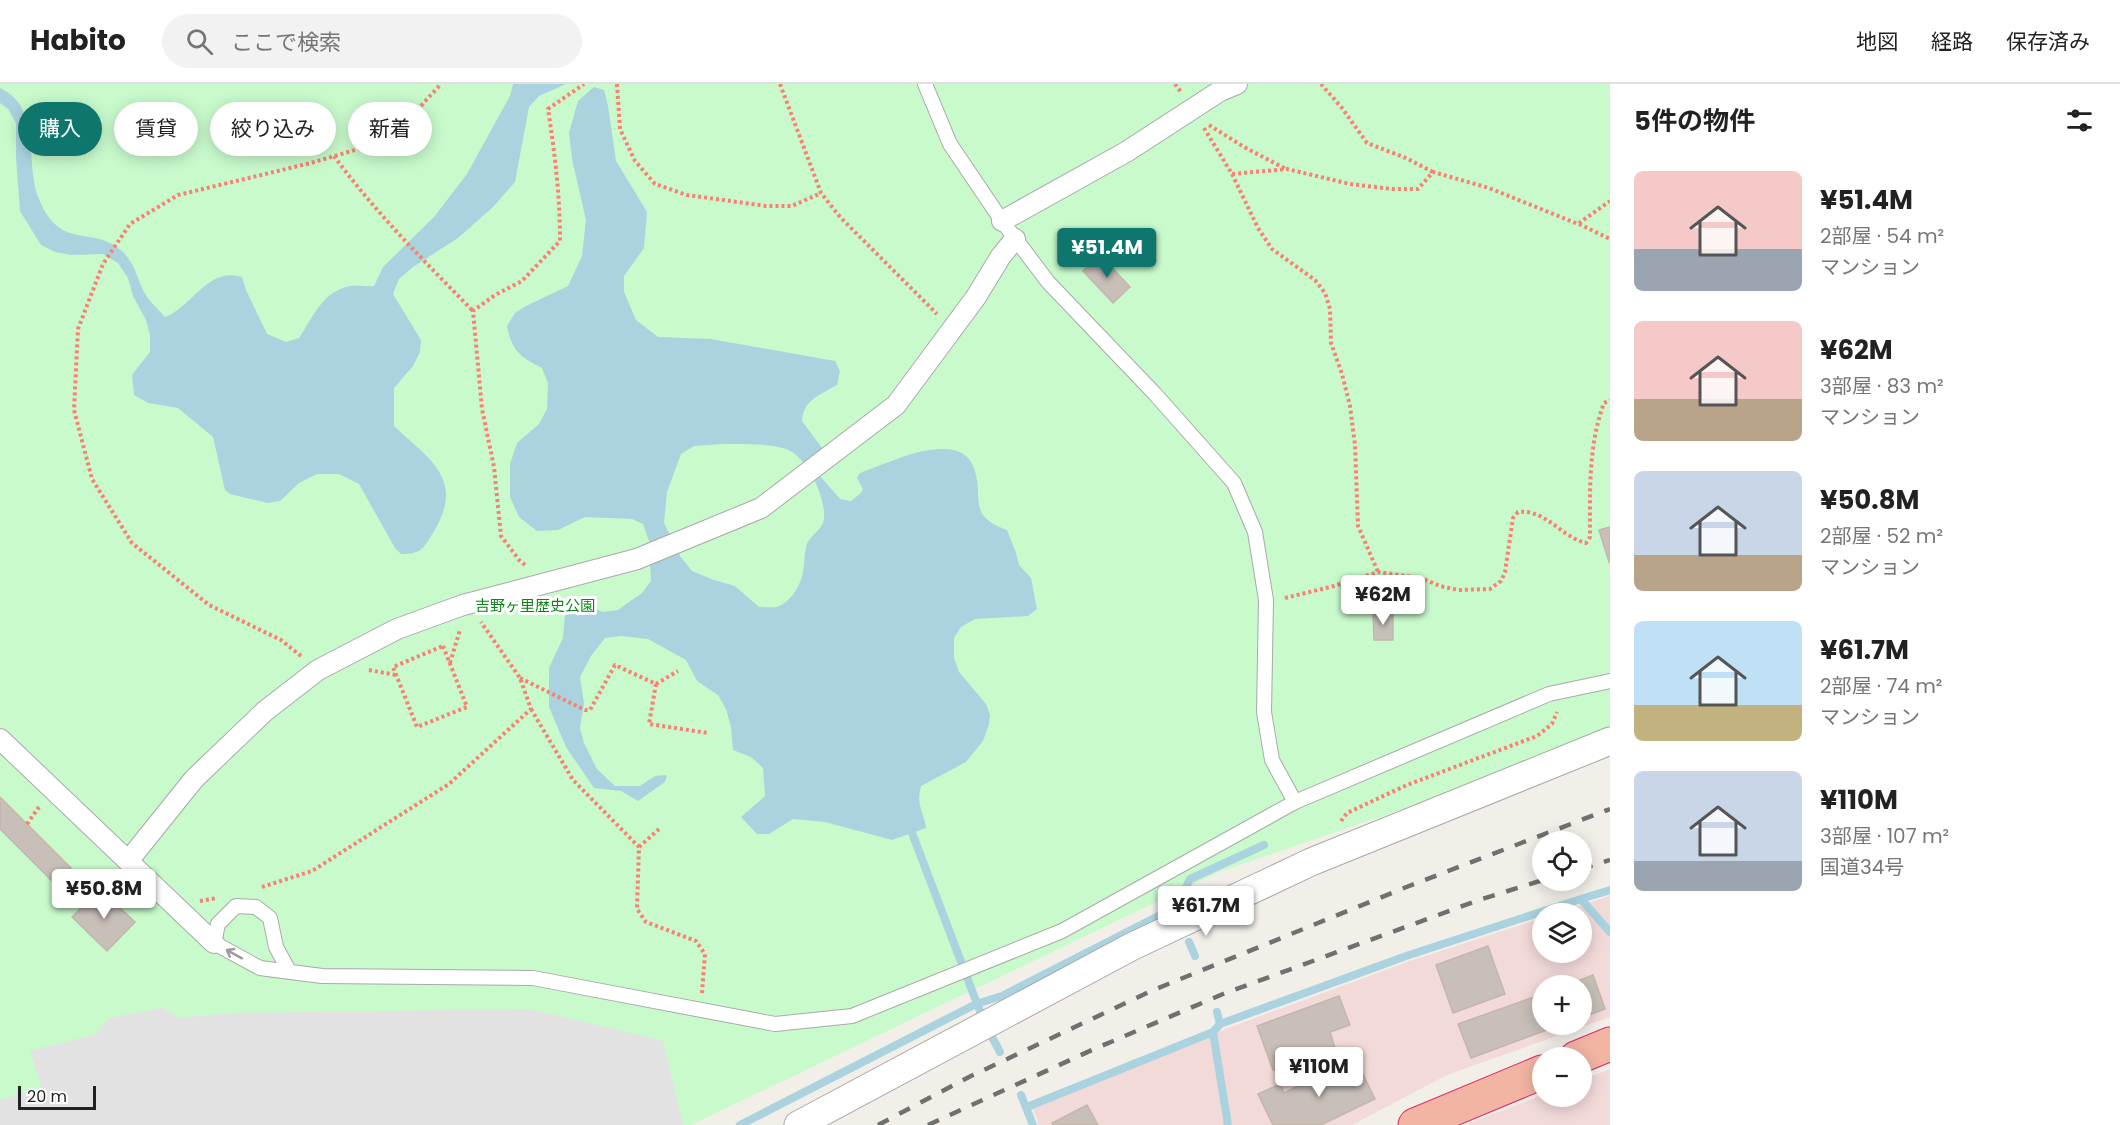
<!DOCTYPE html>
<html lang="ja">
<meta charset="utf-8">
<style>
body{margin:0;font-family:Poppins,"Noto Sans JP",sans-serif;background:#f2f2f2;color:#222;height:100vh;display:flex;flex-direction:column;font-size:22px;white-space:nowrap}
*{box-sizing:border-box;margin:0}
p{font-size:20px;color:#767676}
.icon{flex:none;width:33px;height:33px;fill:none;stroke:currentColor;stroke-width:2;stroke-linecap:round;stroke-linejoin:round}
.map{position:relative;flex:1;overflow:hidden}
.panel{display:flex;flex-direction:column;background:#fff;width:510px}
.panel>*{flex:none}
.banner{position:absolute;left:18px;top:18px;width:570px;height:54px;display:flex;gap:12px}
.buttons{position:absolute;left:1532px;top:747px;display:grid;gap:12px}
.buttons a{display:grid;place-items:center;width:60px;height:60px;border-radius:50%;background:#fff;box-shadow:0 3px 15px #0003;font-size:30px}
.scale{position:absolute;left:18px;bottom:15px;width:78px;box-sizing:border-box;padding-left:6px;border:3px solid #222;border-top:0;font-size:16px;line-height:21px;white-space:nowrap;color:#222;-webkit-text-stroke:4px #fff;paint-order:stroke}
.price{position:absolute;translate:-50% -51px;padding:0 14px;border-radius:6px;background:#fff;color:#222;font-size:20px;line-height:39px;filter:drop-shadow(0 2px 3px #0008)}
.price::after{content:'';position:absolute;left:50%;top:36px;width:18px;height:14px;margin-left:-9px;background:inherit;clip-path:polygon(0 0,100% 0,50% 100%)}
.price.current{background:#0f766e;color:#fff}
ul{padding:0;list-style:none}
li{display:flex;align-items:center;gap:18px;height:150px;padding:0 24px}
li span{display:grid;place-items:center;flex:none;width:168px;height:120px;border-radius:9px;color:#555}
li>.icon{margin-inline-start:auto}
span .icon{width:72px;height:72px;fill:#fffc;stroke-width:1}
li b{font-size:26px}
h2{display:flex;justify-content:space-between;align-items:center;height:72px;padding:0 24px;font-size:26px}
.pill{padding:0 21px;border-radius:27px;background:#fff;box-shadow:0 3px 15px #0003;font-size:21px;line-height:54px}
.pill.current{background:#0f766e;color:#fff}
header{display:flex;align-items:center;gap:36px;box-sizing:border-box;height:84px;padding:0 30px;background:#fff;border-bottom:2px solid #e0e0e0}
header strong{font-size:28px}
nav{display:flex;gap:33px;margin-inline-start:auto;font-size:21px}
.search{width:420px;height:54px;background:#f2f2f2;display:flex;align-items:center;gap:15px;box-sizing:border-box;padding:0 21px;border-radius:33px;color:#767676;font-size:22px}
main{display:flex;flex:1;min-height:0}
.map>svg:first-child{display:block}
</style>
<header>
<strong>Habito</strong>
<div class="search"><svg class="icon" aria-label="search" viewBox="0 0 24 24"><circle cx="10" cy="10" r="6"/><path d="M15 15l6 6"/></svg>ここで検索</div>
<nav><a>地図</a><a>経路</a><a>保存済み</a></nav>
</header>
<main>
<div class="map">
<svg width="1610" height="1041" viewBox="0 0 1610 1041">
<rect width="100%" height="100%" fill="#f2efe9"/>
<path fill="#f2dad9" fill-rule="evenodd" d="M1610,812V933L1447,991L1352,1041H1039L1033,1024L1225,945L1410,877L1542,834V868H1581V830L1556,829ZM1542,902H1581V940H1542Z
M1610,985V1041H1465L1542,1011V1012H1581V996Z"/>
<path fill="#c8facc" d="M0,0H1610V654L1219,788L691,1041H0Z"/>
<path fill="#e2e2e2" d="M163,924L180,934L230,929L530,925L663,957L683,1041H0V1016L42,1005L30,967L96,950L109,934Z"/>
<path fill="#aad3df" fill-rule="evenodd" d="M513,0H566L539,12L529,23L515,98L493,123L458,154L413,183L399,195L393,210L421,256L420,268L413,282L394,304V342C430,376 466,395 433,449C423,465 421,470 401,470L395,464L359,400L339,390H317L299,399L280,417L268,419L230,410L225,406L213,353L178,324L148,319L134,311L132,291L150,268V251L146,236L133,212L128,194L118,179L103,170L72,171L55,168L41,161L20,127L16,73V39L8,25L0,19V4C43,24 24,79 39,115C60,168 93,140 123,168C135,180 137,194 144,208C149,217 158,225 165,233C192,223 208,182 242,193L246,206L267,250L286,258L299,254C312,235 321,210 346,203C354,200 366,203 374,202L383,183L434,133L467,90L510,12Z
M594,3L604,6L608,22L616,77L647,128L644,164L624,192V208L636,236L658,253L711,255L835,277L840,287L837,301C820,311 803,316 802,337L822,364L820,392L840,415L851,417L861,409L863,405L857,394L860,389C879,382 911,368 930,366C963,361 976,373 978,405C978,414 978,424 983,431C989,439 999,443 1007,446L1016,469L1019,481L1031,494L1037,525L1028,532L975,535L961,543L954,554V574L959,588L986,620L990,631L989,640L983,657L966,678L921,702C916,722 923,725 926,744L892,756L825,738L793,735L769,750H757L741,733L765,712L763,684L751,673L733,666L731,643L726,625L718,611L697,597L686,576L648,555L621,552L605,554L591,572L580,593L584,619L580,644L584,659L597,685L615,702H640L655,692L667,691L665,698L638,717L621,707L594,704L566,663L549,623V584L563,554L565,530L572,523L589,522L603,528L618,526L642,509L651,497L649,457L643,440L632,435L585,433L558,446L537,447L519,433L510,413V380L517,359L539,340L547,325L548,299L542,284C520,273 512,267 507,242L515,229L526,222L568,202L582,172L586,136L572,75L569,49L578,17ZM723,360C743,360 767,359 786,365C807,372 826,414 824,434C823,446 811,450 807,460C804,469 805,479 803,487C802,500 790,519 777,523C772,524 765,523 759,523L735,502L714,496L692,487L680,472L664,439L667,408L681,370L694,362Z"/>
<g fill="none" stroke-linecap="round" stroke-linejoin="round">
<path stroke="#aad3df" stroke-width="8" d="M912,749L981,930
M1581,815L1610,806
M1189,858L1195,872
M1217,928L1220,940L1213,948L1228,1041
M1220,940L1409,871L1581,815L1610,848
M992,953L1000,968
M1021,1011L1033,1041
M1027,1023L1213,948
M740,1041L976,920L1002,912L1176,823L1190,795L1264,761"/>
</g>
<path fill="#c7bfb8" stroke="#c4b6ab" stroke-width="1.5" d="M1100,171L1130,203L1113,219L1083,187Z
M1610,443V477L1609,478L1599,446Z
M1373,528H1393V556H1374Z
M0,713L71,784L55,800L0,745Z
M100,805L135,838L107,867L72,833Z
M1488,862L1505,910L1453,929L1436,881Z
M1593,891L1605,925L1581,934V902H1565Z
M1542,910V940H1563L1471,974L1458,940Z
M1339,912L1350,941L1330,948L1335,964L1273,986L1257,942Z
M1355,974L1375,1015L1321,1041H1273L1258,1010L1280,1000L1284,1009Z
M1087,1021L1098,1041H1053L1052,1039Z"/>
<g fill="none" stroke-linecap="round" stroke-linejoin="round">
<g stroke="#a9a9a9" stroke-width="16">
<path id="service" d="M925,0L950,60L1002,137L1048,198L1155,310L1234,399L1255,448L1266,516L1264,628L1272,676L1295,718
M289,887L276,863L270,834L256,823L236,822L218,840L214,859L260,884L322,892L533,894L775,940L852,932L1062,847L1295,718L1549,610L1610,597"/>
</g>
<g stroke="#a9a9a9" stroke-width="22">
<path id="pedestrian" d="M1002,137L1126,68L1220,7L1237,0
M0,655L214,859
M129,776L194,695L265,627L318,586L397,545L463,521L637,475L761,424L896,321L976,213L1001,172L1015,155"/>
</g>
<g stroke="#a9a9a9" stroke-width="29">
<path id="minor" d="M798,1041L1131,863L1311,778L1610,657"/>
</g>
<g stroke="#dc2a67" stroke-width="35">
<path id="trunk" d="M1576,974L1610,960
M1415,1041L1542,988"/>
</g>
<path stroke="#fa8072" stroke-width="4" stroke-dasharray="3 3" stroke-linecap="butt" d="M617,0L620,45L635,77L655,100L687,111L766,122H792L821,109
M780,0L821,109L840,133L937,230
M1175,0L1181,8
M1321,0L1342,24L1367,59L1406,74L1433,88
M1209,41L1244,63L1286,85
M1204,44L1232,90L1287,85L1350,100L1392,105H1418L1433,88L1489,104L1578,140L1610,117
M334,72C375,128 424,177 473,227
M1232,90L1258,144L1272,165L1315,196L1325,209L1330,225L1331,259L1342,290L1350,322L1355,361L1358,442L1378,488
M1579,140L1610,155
M525,481L520,477L501,452L494,383L482,325L473,227L495,211L522,197L560,157C560,112 555,70 548,25L584,0
M1285,514L1334,502L1378,488L1421,494L1440,502L1458,506L1490,505L1501,497L1505,488L1513,434L1518,428C1546,425 1561,453 1586,459L1590,453C1590,409 1588,362 1604,319L1610,316
M443,562L467,623L417,643L393,583Z
M301,572L281,556L209,521L132,459L92,395L74,326L78,245L103,180L130,140L178,111L311,79L375,60L407,37L441,0
M450,579L460,546
M369,586L396,591
M520,594L585,626H590L615,581L656,600L649,640L708,649
M656,600L678,587
M531,625L573,696L639,763L637,825L646,838L696,857L705,870L702,909
M1341,737L1347,729L1407,701L1537,652L1552,640L1557,628
M27,740L39,723
M639,763L659,745
M262,803L312,787L449,700L531,625L520,594L481,538
M200,817L217,814"/>
<use href="#service" stroke="#fff" stroke-width="14"/>
<use href="#pedestrian" stroke="#fff" stroke-width="20"/>
<use href="#minor" stroke="#fff" stroke-width="27"/>
<use href="#trunk" stroke="#f2b4a3" stroke-width="33"/>
<path stroke="#707070" stroke-width="4.5" stroke-dasharray="12 12" stroke-linecap="butt" d="M1581,785L1610,776
M878,1041L969,993L1151,907L1409,802L1610,725
M928,1041L1092,966L1223,910L1479,816L1543,796"/>
</g>
<defs><path id="oneway-shaft" d="M-6 0H5M1.5-3L5.5 0L1.5 3" fill="none" stroke-width="1.6" stroke-linecap="round" stroke-linejoin="round" transform="scale(1.5)"/></defs>
<use stroke="#9c9c9c" href="#oneway-shaft" transform="translate(234 870) rotate(-151)"/>
<g text-anchor="middle" dominant-baseline="central" stroke-width="6" stroke-linejoin="round" paint-order="stroke">
<g font-size="15" fill="#0c8416" stroke="#fff">
<text x="535" y="521">吉野ヶ里歴史公園</text>
</g>
</g>
</svg>
<div class="buttons">
<a><svg class="icon" aria-label="locate" viewBox="0 0 24 24"><circle cx="12" cy="12" r="6"/><path d="M12 2v4M12 18v4M2 12h4M18 12h4"/></svg></a>
<a><svg class="icon" aria-label="layers" viewBox="0 0 24 24"><path d="M12 4l9 5-9 5-9-5zM3 14l9 5 9-5"/></svg></a>
<a>+</a>
<a>−</a>
</div>
<div class="scale">20 m</div>
<b class="price current" style="left:1107px;top:195px">¥51.4M</b>
<b class="price" style="left:1383px;top:542px">¥62M</b>
<b class="price" style="left:104px;top:836px">¥50.8M</b>
<b class="price" style="left:1206px;top:853px">¥61.7M</b>
<b class="price" style="left:1319px;top:1014px">¥110M</b>
<div class="banner">
<a class="pill current">購入</a>
<a class="pill">賃貸</a>
<a class="pill">絞り込み</a>
<a class="pill">新着</a>
</div>
</div>
<section class="panel">
<h2>5件の物件<svg class="icon" aria-label="filters" viewBox="0 0 24 24"><path d="M4 7h16M4 17h16"/><circle cx="9" cy="7" r="2"/><circle cx="15" cy="17" r="2"/></svg></h2>
<ul>
<li><span style="background:linear-gradient(#f6c9c9 65%,#9aa5b1 0)"><svg class="icon" aria-label="home" viewBox="0 0 24 24"><path d="M3 11l9-7 9 7M6 9v11h12V9"/></svg></span><div><b>¥51.4M</b><p>2部屋 · 54 m²</p><p>マンション</p></div></li>
<li><span style="background:linear-gradient(#f6c9c9 65%,#b9a48a 0)"><svg class="icon" aria-label="home" viewBox="0 0 24 24"><path d="M3 11l9-7 9 7M6 9v11h12V9"/></svg></span><div><b>¥62M</b><p>3部屋 · 83 m²</p><p>マンション</p></div></li>
<li><span style="background:linear-gradient(#c9d6e8 70%,#b9a48a 0)"><svg class="icon" aria-label="home" viewBox="0 0 24 24"><path d="M3 11l9-7 9 7M6 9v11h12V9"/></svg></span><div><b>¥50.8M</b><p>2部屋 · 52 m²</p><p>マンション</p></div></li>
<li><span style="background:linear-gradient(#bfe0f5 70%,#c2b280 0)"><svg class="icon" aria-label="home" viewBox="0 0 24 24"><path d="M3 11l9-7 9 7M6 9v11h12V9"/></svg></span><div><b>¥61.7M</b><p>2部屋 · 74 m²</p><p>マンション</p></div></li>
<li><span style="background:linear-gradient(#c9d6e8 75%,#9aa5b1 0)"><svg class="icon" aria-label="home" viewBox="0 0 24 24"><path d="M3 11l9-7 9 7M6 9v11h12V9"/></svg></span><div><b>¥110M</b><p>3部屋 · 107 m²</p><p>国道34号</p></div></li>
</ul>
</section>
</main>
